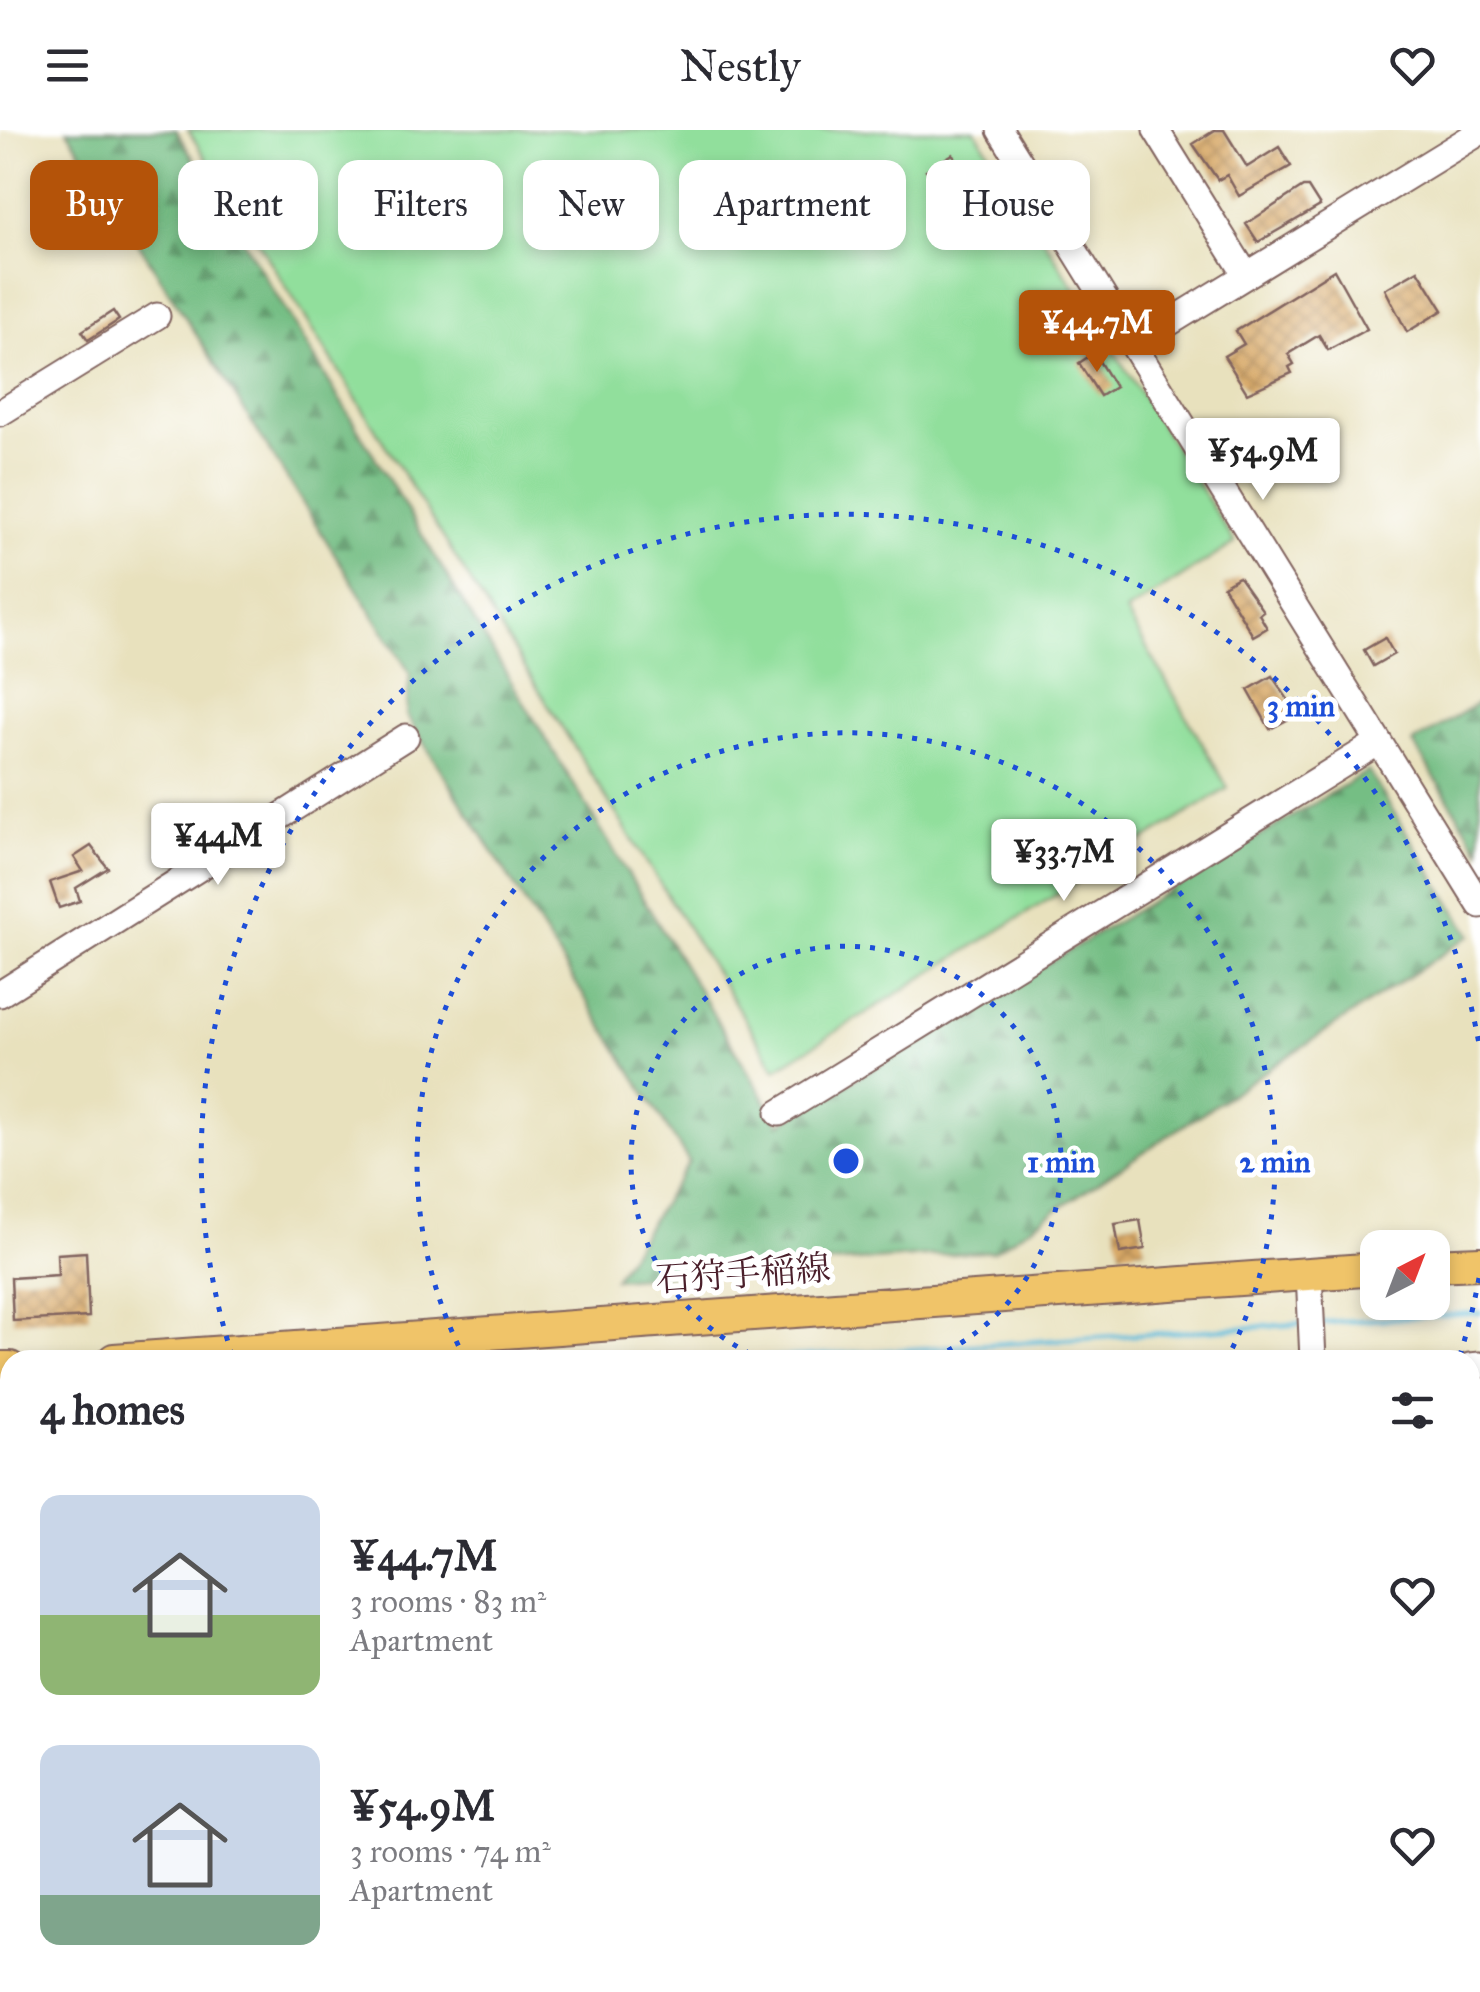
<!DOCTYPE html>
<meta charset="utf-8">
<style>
body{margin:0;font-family:"IM FELL Great Primer","Noto Serif JP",serif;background:#f2f2f3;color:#2b2b33;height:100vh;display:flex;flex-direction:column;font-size:38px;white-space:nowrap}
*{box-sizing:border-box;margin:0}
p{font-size:32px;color:#7c7c81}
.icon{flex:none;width:55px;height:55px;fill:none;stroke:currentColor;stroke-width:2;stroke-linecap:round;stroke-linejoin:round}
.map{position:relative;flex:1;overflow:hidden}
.side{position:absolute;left:0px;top:1220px;width:1480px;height:642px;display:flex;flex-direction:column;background:#fff;border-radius:30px 30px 0 0;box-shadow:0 5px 15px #0003}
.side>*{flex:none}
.guide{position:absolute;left:30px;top:30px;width:1420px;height:90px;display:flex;gap:20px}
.needle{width:65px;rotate:42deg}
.buttons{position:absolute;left:1360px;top:1100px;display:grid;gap:20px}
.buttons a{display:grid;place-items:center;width:90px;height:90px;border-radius:20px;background:#fff;box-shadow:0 5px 15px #0003;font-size:50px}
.price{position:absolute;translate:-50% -85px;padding:0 22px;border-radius:10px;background:#fff;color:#222;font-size:32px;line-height:65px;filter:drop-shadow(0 2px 5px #0008)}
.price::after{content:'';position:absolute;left:50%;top:60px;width:30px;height:22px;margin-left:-15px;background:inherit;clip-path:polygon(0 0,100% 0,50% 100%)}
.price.on{background:#b45309;color:#fff}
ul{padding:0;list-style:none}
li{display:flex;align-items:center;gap:30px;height:250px;padding:0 40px}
li span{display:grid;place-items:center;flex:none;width:280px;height:200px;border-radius:20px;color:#555}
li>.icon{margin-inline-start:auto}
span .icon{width:120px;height:120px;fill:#fffc;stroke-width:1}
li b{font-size:42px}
h2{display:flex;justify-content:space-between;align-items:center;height:120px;padding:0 40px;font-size:42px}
.tag{padding:0 35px;border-radius:20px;background:#fff;box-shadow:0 5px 15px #0003;font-size:35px;line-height:90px}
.tag.on{background:#b45309;color:#fff}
header{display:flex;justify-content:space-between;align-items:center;height:130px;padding:0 40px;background:#fff;font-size:45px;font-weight:600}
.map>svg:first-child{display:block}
</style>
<header><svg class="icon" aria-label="menu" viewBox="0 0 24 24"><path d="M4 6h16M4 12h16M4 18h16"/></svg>Nestly<svg class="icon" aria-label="heart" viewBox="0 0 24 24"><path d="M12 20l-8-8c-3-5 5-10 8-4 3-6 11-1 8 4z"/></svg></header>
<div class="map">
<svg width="1480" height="1862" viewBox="0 0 1480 1862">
<defs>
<pattern id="forest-firs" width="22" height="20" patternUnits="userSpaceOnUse" patternTransform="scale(2.5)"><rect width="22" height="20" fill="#74be84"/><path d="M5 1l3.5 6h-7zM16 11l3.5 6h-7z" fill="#619a6c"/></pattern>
<pattern id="building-cross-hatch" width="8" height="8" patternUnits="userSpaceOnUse" patternTransform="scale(2.5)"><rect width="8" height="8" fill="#d7a866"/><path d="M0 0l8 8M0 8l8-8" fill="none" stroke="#b08854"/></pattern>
</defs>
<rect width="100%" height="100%" fill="#fff"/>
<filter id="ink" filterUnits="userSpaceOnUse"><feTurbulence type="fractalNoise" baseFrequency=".01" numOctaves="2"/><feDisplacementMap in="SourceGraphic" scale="20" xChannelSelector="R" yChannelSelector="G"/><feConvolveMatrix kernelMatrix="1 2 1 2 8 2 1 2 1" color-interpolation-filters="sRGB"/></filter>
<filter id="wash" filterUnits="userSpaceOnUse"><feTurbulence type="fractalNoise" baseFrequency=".0048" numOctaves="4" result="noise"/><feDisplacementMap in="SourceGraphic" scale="40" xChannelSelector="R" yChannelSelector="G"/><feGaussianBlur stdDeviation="2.25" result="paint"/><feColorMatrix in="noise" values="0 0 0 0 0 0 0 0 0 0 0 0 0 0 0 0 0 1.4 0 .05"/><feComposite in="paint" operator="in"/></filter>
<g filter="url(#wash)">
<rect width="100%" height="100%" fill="#e8e1bd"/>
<path fill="#91df9c" stroke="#6e7f64" stroke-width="2.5" d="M188,0H975L1235,413L1126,482L1228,658L776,939Z"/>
<path fill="url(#forest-firs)" stroke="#5f6e58" stroke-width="2.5" d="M67,0H176L780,994L1368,641L1471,805L994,1121L614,1149L689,1032L406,585L410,543Z
M1480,572V720L1413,613Z
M50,1853H225L226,1862H51Z"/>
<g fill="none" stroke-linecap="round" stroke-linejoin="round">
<path stroke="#59b9d7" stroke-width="5" d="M1317,1193L1480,1183
M751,1230L1301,1194
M0,1279H10"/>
</g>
<g id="blocks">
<path fill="url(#building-cross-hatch)" d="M1215,0H1224L1247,37L1279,17L1291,36L1239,66L1227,45L1218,50L1193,14Z
M953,24L991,87L964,103L926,40Z
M1303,57H1308L1320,76L1258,112L1246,94Z
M1334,140L1367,199L1328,220L1319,205L1288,224L1294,234L1289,237L1292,243L1247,263L1224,226L1244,214L1236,201Z
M1418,140L1443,180L1407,202L1385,159Z
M113,181L119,190L88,210L82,201Z
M1094,223L1115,257L1100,266L1079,233Z
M1239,447L1263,481L1259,484L1267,498L1253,506L1223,456Z
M1385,508L1394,524L1373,536L1364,520Z
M1272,546L1298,584L1270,599L1248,560Z
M91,716L108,738L76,758L80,771L59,778L50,752L83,741L74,727Z
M1140,1090L1145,1119L1120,1123L1115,1094Z
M86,1122L89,1187L13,1191L11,1148L58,1145L57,1124Z"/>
</g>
</g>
<g filter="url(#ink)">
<use href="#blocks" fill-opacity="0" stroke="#81635e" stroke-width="2.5"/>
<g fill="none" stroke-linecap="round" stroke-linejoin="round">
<g stroke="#81635e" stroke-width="29">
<path id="minor" d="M1000,0L1480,775
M1156,0L1246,145
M1133,215L1480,2
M0,283L157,186
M0,864L406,607
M779,983L1379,612
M1309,1143L1313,1230
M1470,1236L1480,1235
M1470,1550L1480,1549
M1470,1668L1480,1667
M0,1753L10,1754
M1470,1786L1480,1785
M31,1852V1862
M654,1852L655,1862
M917,1852L918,1862
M1152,1852L1153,1862
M1266,1852L1267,1862
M1348,1852L1349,1862
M1431,1852L1432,1862
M259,1862L391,1852"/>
</g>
<g stroke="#81635e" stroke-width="36">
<path id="major" d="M1432,1135L1480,1133
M114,1230L1378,1139
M0,1238H10"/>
</g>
<use href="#minor" stroke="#fff" stroke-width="25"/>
<use href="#major" stroke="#f0c469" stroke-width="32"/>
</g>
</g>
<g fill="none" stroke="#1d4ed8" stroke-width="5" stroke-dasharray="5 10">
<path d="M764 1230A215 215 0 1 1 928 1230"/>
<path d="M465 1229A429 429 0 1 1 1227 1229"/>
<path d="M1479 1148A644 644 0 0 1 1460 1225M232 1225A644 644 0 1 1 1479 914"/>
</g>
<g text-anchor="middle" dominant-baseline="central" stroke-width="10" stroke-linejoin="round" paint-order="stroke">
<g font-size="35" fill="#4a1f2b" stroke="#fff">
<text transform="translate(743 1144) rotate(-4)">石狩手稲線</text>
</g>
</g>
<circle cx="846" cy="1031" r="15" fill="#1d4ed8" stroke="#fff" stroke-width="5"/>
<g font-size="30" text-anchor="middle" font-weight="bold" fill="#1d4ed8" stroke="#fff" stroke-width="10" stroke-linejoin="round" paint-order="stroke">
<text x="1301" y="586">3 min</text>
<text x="1061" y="1042">1 min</text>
<text x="1275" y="1042">2 min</text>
</g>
</svg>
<div class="buttons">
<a><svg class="needle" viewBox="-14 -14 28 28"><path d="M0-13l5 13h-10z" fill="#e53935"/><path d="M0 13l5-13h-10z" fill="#7c7c81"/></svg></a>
</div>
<b class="price on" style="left:1097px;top:245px">¥44.7M</b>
<b class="price" style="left:1263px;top:373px">¥54.9M</b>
<b class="price" style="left:218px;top:758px">¥44M</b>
<b class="price" style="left:1064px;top:774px">¥33.7M</b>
<div class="guide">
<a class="tag on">Buy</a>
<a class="tag">Rent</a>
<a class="tag">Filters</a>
<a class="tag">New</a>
<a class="tag">Apartment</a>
<a class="tag">House</a>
</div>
<section class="side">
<h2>4 homes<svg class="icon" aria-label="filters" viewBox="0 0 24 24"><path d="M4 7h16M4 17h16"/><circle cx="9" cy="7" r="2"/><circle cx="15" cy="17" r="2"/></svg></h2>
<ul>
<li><span style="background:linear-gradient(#c9d6e8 60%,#8fb573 0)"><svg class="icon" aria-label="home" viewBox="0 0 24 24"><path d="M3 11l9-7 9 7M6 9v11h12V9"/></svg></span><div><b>¥44.7M</b><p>3 rooms · 83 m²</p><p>Apartment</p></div><svg class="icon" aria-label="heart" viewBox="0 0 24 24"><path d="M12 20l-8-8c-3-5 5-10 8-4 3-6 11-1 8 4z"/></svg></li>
<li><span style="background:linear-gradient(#c9d6e8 75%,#7fa58c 0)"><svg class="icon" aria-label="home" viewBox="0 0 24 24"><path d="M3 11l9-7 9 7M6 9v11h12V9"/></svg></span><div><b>¥54.9M</b><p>3 rooms · 74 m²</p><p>Apartment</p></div><svg class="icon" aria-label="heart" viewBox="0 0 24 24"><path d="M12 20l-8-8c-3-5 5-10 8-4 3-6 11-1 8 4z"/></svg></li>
</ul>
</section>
</div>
